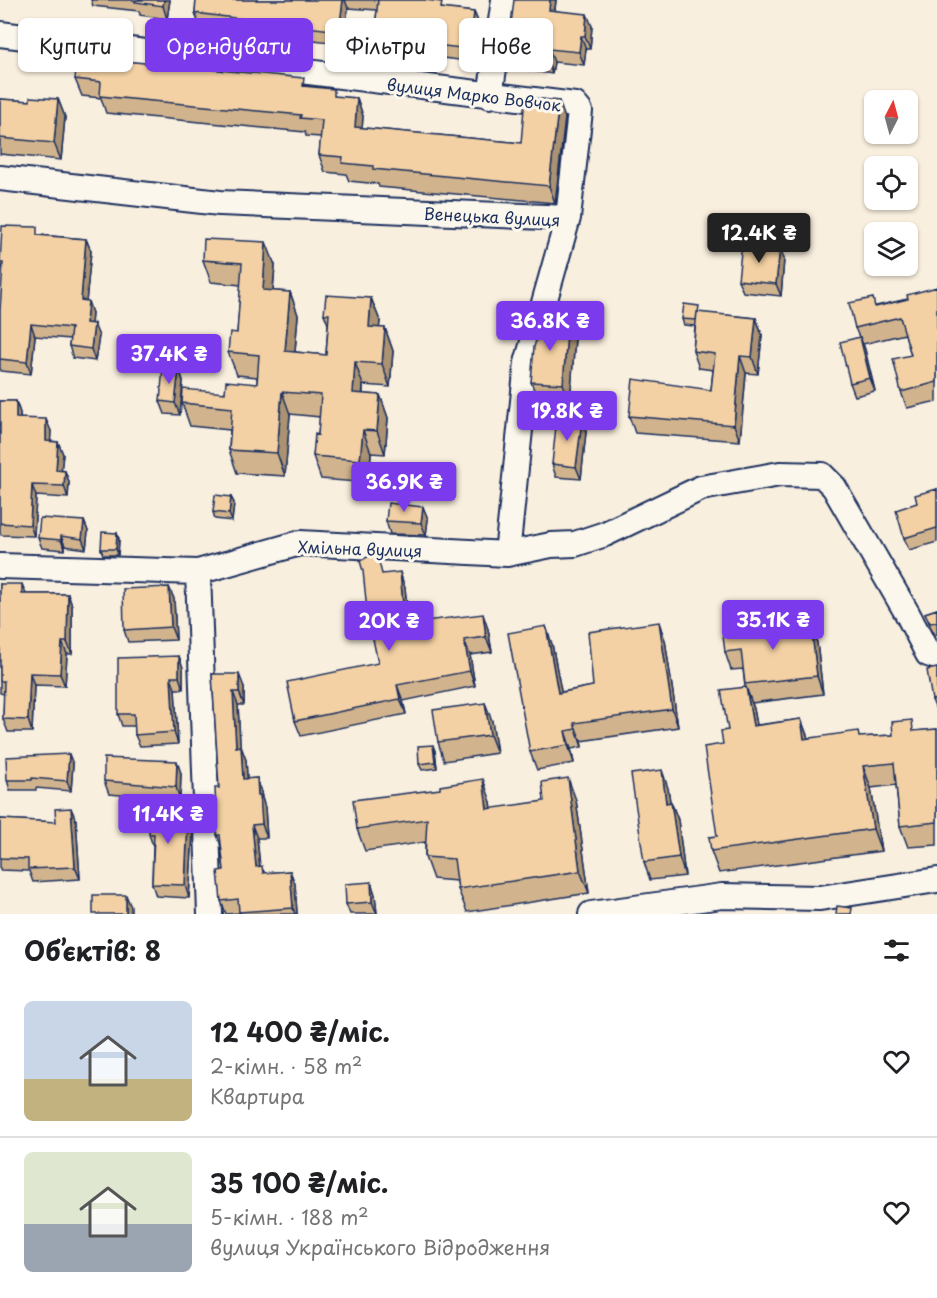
<!DOCTYPE html>
<html lang="uk">
<meta charset="utf-8">
<style>
body{margin:0;font-family:"Playpen Sans",sans-serif;background:#f6f6f6;color:#202124;height:100vh;display:flex;flex-direction:column;font-size:22px;white-space:nowrap}
*{box-sizing:border-box;margin:0}
p{font-size:20px;color:#757577}
.icon{flex:none;width:33px;height:33px;fill:none;stroke:currentColor;stroke-width:2;stroke-linecap:round;stroke-linejoin:round}
.map{position:relative;height:914px;overflow:hidden}
.details{display:flex;flex-direction:column;background:#fff;flex:1}
.details>*{flex:none}
.hud{position:absolute;left:18px;top:18px;width:600px;height:54px;display:flex;gap:12px}
.needle{width:39px;rotate:6deg}
.tools{position:absolute;left:864px;top:90px;display:grid;gap:12px}
.tools a{display:grid;place-items:center;width:54px;height:54px;border-radius:9px;background:#fff;box-shadow:0 2px 4px #0004;font-size:30px}
.price{position:absolute;translate:-50% -51px;padding:0 14px;border-radius:6px;background:#7c3aed;color:#fff;font-size:20px;line-height:39px;filter:drop-shadow(0 2px 3px #0008)}
.price::after{content:'';position:absolute;left:50%;top:36px;width:18px;height:14px;margin-left:-9px;background:inherit;clip-path:polygon(0 0,100% 0,50% 100%)}
.price.active{background:#222;color:#fff}
ul{padding:0;list-style:none}
li{display:flex;align-items:center;gap:18px;height:150px;padding:0 24px}
li+li{border-top:2px solid #e0e0e0}
li span{display:grid;place-items:center;flex:none;width:168px;height:120px;border-radius:9px;color:#555}
li>.icon{margin-inline-start:auto}
span .icon{width:72px;height:72px;fill:#fffc;stroke-width:1}
li b{font-size:26px}
h2{display:flex;justify-content:space-between;align-items:center;height:72px;padding:0 24px;font-size:26px}
.pill{padding:0 21px;border-radius:9px;background:#fff;box-shadow:0 2px 4px #0004;font-size:21px;line-height:54px}
.pill.active{background:#7c3aed;color:#fff}
.map>svg:first-child{display:block}
</style>
<div class="map">
<svg width="937" height="914" viewBox="0 0 937 914">
<rect width="100%" height="100%" fill="#f9efde"/>
<filter id="ink" filterUnits="userSpaceOnUse"><feTurbulence type="fractalNoise" baseFrequency=".0167" numOctaves="2"/><feDisplacementMap in="SourceGraphic" scale="12" xChannelSelector="R" yChannelSelector="G"/><feConvolveMatrix kernelMatrix="1 2 1 2 8 2 1 2 1" color-interpolation-filters="sRGB"/></filter>
<g filter="url(#ink)">
<g fill="none" stroke-linecap="round" stroke-linejoin="round">
<g stroke="#1b2f5e" stroke-width="28">
<path id="minor" d="M0,34L575,105L580,111L568,218
M490,96L504,0
M0,178L220,203L568,218L527,363L507,554
M0,566L198,572L300,543L507,554L551,545L575,544L605,534L701,488L780,474L822,475L834,487L907,613L928,654L937,657
M198,572L210,914
M591,914L722,896L820,898L937,880"/>
</g>
<use href="#minor" stroke="#fbf7ec" stroke-width="24"/>
</g>
<path fill="#d1b48d" stroke="#1b2f5e" stroke-width="1.5" d="M91,0H170L167,19L140,15L139,11L93,6Z
M196,0H425L444,9L474,12L479,24L475,62L379,50L374,38L377,10L348,8L344,44L199,25L195,13Z
M556,0L555,10L592,26L590,49H586L584,65L554,62L552,74L512,68L507,56Z
M109,59L307,86L337,97L357,98L363,116L362,128L521,143L565,118L555,203L379,187L378,184L349,181L346,174L325,172L319,155L321,137L306,136L305,132L106,113L101,98L82,96L75,79Z
M0,99L30,101L58,99L65,117L61,160L0,154Z
M40,235L86,239L91,251L86,301L92,313L91,324L99,336L95,361L73,358L69,346L70,339L35,336L31,374L1,371L0,368V311L3,271L0,263Z
M780,247L784,259L781,296L743,292L738,280Z
M203,260L275,265L273,291L290,292L298,315L295,352L326,355L328,324L324,314L371,298L380,321L379,328H385L393,351L390,387L363,385V394L380,395L388,418L385,454L371,453L369,483L321,479L313,456L318,435L320,417L290,414L285,476L237,473L229,450L230,430L190,426L182,403L257,384V377L237,375L228,352L237,333L241,285L211,282Z
M937,287V401L907,408L901,392L911,355L905,334L863,344L875,391L855,396L850,383L859,337L855,328L876,306L908,299Z
M701,313L756,318L762,335L758,374L746,373L740,441L635,433L629,416L711,390L713,370L699,368L693,351L695,326L684,325L682,319Z
M568,320L575,338L570,402L538,400L531,382Z
M179,368L183,381L180,415L165,414L160,401Z
M0,401H16L20,413V418L51,431L50,441L58,442L63,454L61,470L65,471L69,482L68,498L36,496L34,536L1,535L0,532Z
M586,432L581,479L556,477L552,464Z
M937,489V542L909,550L904,538L917,503Z
M231,497L234,503L232,521L215,519L213,512Z
M423,507L428,519L426,535L390,534L386,521Z
M84,521L88,531L86,549L65,546V550L42,548L38,538Z
M117,533L119,539L118,555H103L101,549Z
M383,574L405,588L408,615L426,621L488,629L492,652L470,655L475,686L403,701L406,714L301,736L295,721L378,663Z
M0,584L26,594H68L72,606V654H67L65,686L34,685L32,732H8L3,719L4,694L0,693Z
M169,587L174,599L176,640L128,642L124,630Z
M937,609V635H934L925,613Z
M811,625L817,643L823,694L752,703L754,709L757,725L801,719L808,738L860,737L893,735L916,731L937,729V845L908,847L900,826L896,785L871,788L881,851L719,873L711,851L717,836L723,744L728,730L745,687L743,669L731,670L725,652L783,628Z
M665,640L678,727L581,741L582,747L571,749L574,763L537,770L530,752L552,644L561,692L593,686Z
M179,656L183,668V689H175L178,744L140,746L135,735V726H122L118,714Z
M937,668V712L932,700Z
M212,674L244,687V705H238L240,747L246,760L247,779L257,778L261,792L262,798L265,808L267,838H257L260,866L265,873L290,871L295,884L297,914H240V913L226,914L221,901L224,870L221,846L217,835L219,788Z
M485,703L492,721L497,753L444,761L438,742Z
M435,751L437,768L422,770L419,764Z
M73,764L71,791L36,788V790H10L7,780Z
M181,773L180,800L109,794L104,781Z
M668,788L670,802H671L678,820L685,876L650,880L644,862Z
M576,800L589,893L467,912L458,889L457,881L433,879L425,857V842L365,851L357,829L491,802L492,809Z
M179,815V820H188L193,833L189,898L156,896L152,884L153,846L149,834Z
M0,819L56,822L76,820L80,879L33,882L29,871L0,870Z
M371,882L375,895L377,914H350L346,904Z"/>
<path fill="#aa9273" stroke="#1b2f5e" stroke-width="1.5" d="M164,0H170L167,19L163,6Z
M343,0H345L348,8L344,44L339,31Z
M550,0H556L553,22L549,10Z
M474,12L479,24L475,62L470,49Z
M587,14L592,26L590,49L585,36Z
M581,36L586,49L584,65L579,52Z
M104,45L110,63L103,59Z
M549,49L554,62L552,74L548,61Z
M357,98L363,116L361,145L355,127Z
M58,99L65,117L61,160L54,143Z
M559,101L565,118L555,203L549,186Z
M86,239L91,251L85,313L81,300Z
M266,242L275,265L271,313L263,290Z
M780,247L784,259L781,296L776,284Z
M290,292L298,315L293,374L285,351Z
M371,298L380,321L377,350L369,327Z
M88,301L92,313L90,335L86,323Z
M756,318L762,335L758,374L752,357Z
M568,320L575,338L570,402L563,384Z
M31,324L35,336L31,374L27,362Z
M94,324L99,336L95,361L91,349Z
M385,328L393,351L390,387L382,364Z
M860,337L865,349L875,391L870,378Z
M740,356L746,373L740,441L734,425Z
M355,362L363,385L361,416L353,393Z
M179,368L183,381L180,415L175,403Z
M282,392L290,414L285,476L277,453Z
M380,395L388,418L385,454L377,431Z
M16,401L20,413V430L16,418Z
M46,419L51,431L50,453L46,441Z
M582,420L586,432L581,479L576,467Z
M363,430L371,453L369,483L360,460Z
M58,442L63,454L60,482L56,470Z
M65,471L69,482L68,498L64,486Z
M32,485L36,496L34,536L30,525Z
M231,497L234,503L232,521L229,514Z
M423,507L428,519L426,535L421,523Z
M84,521L88,531L86,549L82,539Z
M117,533L119,539L118,555L116,549Z
M61,536L65,546V550L61,540Z
M400,572L405,588L409,631L404,616Z
M22,584L27,596L22,594Z
M169,587L174,599L176,640L171,627Z
M68,594L72,606V654L67,642Z
M483,614L488,629L492,652L486,637Z
M659,622L665,640L678,727L672,709Z
M811,625L817,643L823,694L817,676Z
M546,626L552,644L565,711L558,693Z
M464,640L470,655L475,686L470,671Z
M62,642L67,654L65,686L60,674Z
M179,656L183,668V689L179,677Z
M30,673L34,685L32,732L28,720Z
M239,674L244,687V705L239,692Z
M171,677L175,689L178,744L174,732Z
M397,685L403,701L406,714L400,699Z
M746,687L754,709L761,748L753,726Z
M233,692L238,705L241,760L236,747Z
M485,703L492,721L497,753L490,735Z
M801,719L809,741L804,739Z
M574,723L581,741L582,747Z
M565,731L571,749L574,763L568,745Z
M433,745L435,751L437,768L435,762Z
M241,746L246,760L248,792L243,779Z
M69,754L73,764L71,791L67,781Z
M177,761L181,773L180,800L176,787Z
M863,766L871,788L881,851L873,829Z
M662,770L668,788L673,821L666,803Z
M257,778L261,792L262,798L265,808L267,838L262,824L258,795Z
M568,778L576,800L589,893L580,871Z
M483,779L491,802L495,832L487,809Z
M175,802L179,815V832L174,820Z
M671,802L678,820L685,876L679,857Z
M71,808L76,820L80,879L75,867Z
M188,820L193,833L189,898L185,885Z
M252,825L257,838L261,880L256,867Z
M290,871L295,884L297,914H295L293,908Z
M371,882L375,895L377,914L372,902Z
M126,895L131,907V914H126Z"/>
<path fill="#f3d1a4" stroke="#1b2f5e" stroke-width="1.5" d="M136,0H164L163,6L135,2Z
M196,0H343L339,31L195,13Z
M378,0H425L442,2L441,8L474,12L470,49L374,38Z
M514,0H550L549,10L587,14L585,36H581L579,52L549,49L548,61L507,56Z
M79,43L104,45L103,59L304,78L303,86L334,89V96L357,98L355,127L521,143L525,97L559,101L549,186L373,169V166L342,163L343,157L319,155L322,120L300,118L301,115L100,96L101,82L75,79Z
M30,97L58,99L54,143L0,138V99L30,101Z
M2,226L37,227V235L86,239L81,300L88,301L86,323L94,324L91,349L69,346L71,328L31,324L27,362L0,359V311L3,263H0Z
M204,239L266,242L263,290L290,292L285,351L326,355L329,314H324L326,295L371,298L369,327L385,328L382,364L355,362L353,393L380,395L377,431L363,430L360,460L313,456L315,434L318,435L321,395L282,392L277,453L229,450L232,408L182,403L183,389L225,393L226,381L257,384L259,355L228,352L230,332L237,333L242,263L203,260Z
M742,243L780,247L776,284L738,280Z
M937,287V382L901,392L893,359L911,355L900,317L855,328L849,303L873,298L875,307L908,299L907,295Z
M684,304L699,306L698,312H697L696,320L682,319Z
M697,312L756,318L752,357L740,356L734,425L629,416L633,379L711,390L715,354L693,351Z
M543,317L568,320L563,384L531,382L534,347Z
M860,337L870,378L850,383L840,342Z
M163,367L179,368L175,403L160,401Z
M0,401H16V418L46,419V441L58,442L56,470L65,471L64,486L32,485L30,525L0,523Z
M557,417L582,420L576,467L552,464Z
M937,489V528L904,538L896,510L917,503L915,495Z
M215,495L231,497L229,514L213,512Z
M388,503L423,507L421,523L386,521Z
M40,518L84,521L82,539L61,536V540L38,538Z
M102,532L117,533L116,549H101Z
M369,556L378,558L382,574L400,572L404,616L423,611L425,621L483,614L486,637L464,640L470,671L397,685L400,699L295,721L287,682L378,663L367,610L363,571L360,561Z
M0,584H22V594H68L67,642H62L60,674L30,673L28,720L3,719L4,681H0Z
M169,587L171,627L124,630L123,589Z
M937,609V622L930,623L925,613Z
M780,620L781,628L811,625L817,676L745,684L741,650L725,652L723,636L734,635L732,626Z
M659,622L672,709L574,723L576,729L565,731L568,745L530,752L508,633L546,626L558,693L593,686L588,632Z
M179,656V677H171L174,732L135,735L134,714H118V658Z
M937,668V699L932,700L927,670Z
M212,674H239V692H233L236,747L241,746L243,779L257,778L258,795H260L262,824L252,825L256,867L262,866L263,873L290,871L293,908L239,912L238,899L221,901L218,871L224,870L220,835H217L215,788H219Z
M746,687L753,726L801,719L804,739L858,731L859,737L893,735L892,722L912,720L913,731L937,729V822L900,826L894,763L863,766L873,829L711,851L709,837L717,836L704,747L723,744L721,731L728,730L721,690Z
M485,703L490,735L438,742L433,710Z
M433,745L435,762L419,764L418,746Z
M69,754L67,781L32,778V780H7L6,757Z
M104,758L177,761L176,787L104,781Z
M662,770L666,803L671,802L679,857L644,862L631,774Z
M568,778L580,871L458,889L454,859L425,857L427,819L357,829L353,800L440,789V786L483,779L487,809L544,801L542,782Z
M175,802L174,820H188L185,885L152,884L154,834H149L150,804Z
M71,808L75,867L28,869V859L0,858V819L56,822L55,809Z
M371,882L372,902L346,904L345,884Z
M93,895H126V914H93Z
M837,906L852,908L851,914H836Z"/>
</g>
<g text-anchor="middle" dominant-baseline="central" stroke-width="6" stroke-linejoin="round" paint-order="stroke">
<g font-size="16" fill="#1b2f5e" stroke="#fbf7ec">
<text transform="translate(474 94) rotate(7)">вулиця Марко Вовчок</text>
<text transform="translate(492 216) rotate(3)">Венецька вулиця</text>
<text transform="translate(360 548) rotate(2)">Хмільна вулиця</text>
</g>
</g>
</svg>
<div class="tools">
<a><svg class="needle" viewBox="-14 -14 28 28"><path d="M0-13l5 13h-10z" fill="#e53935"/><path d="M0 13l5-13h-10z" fill="#757577"/></svg></a>
<a><svg class="icon" aria-label="locate" viewBox="0 0 24 24"><circle cx="12" cy="12" r="6"/><path d="M12 2v4M12 18v4M2 12h4M18 12h4"/></svg></a>
<a><svg class="icon" aria-label="layers" viewBox="0 0 24 24"><path d="M12 4l9 5-9 5-9-5zM3 14l9 5 9-5"/></svg></a>
</div>
<b class="price active" style="left:759px;top:264px">12.4K ₴</b>
<b class="price" style="left:550px;top:352px">36.8K ₴</b>
<b class="price" style="left:169px;top:385px">37.4K ₴</b>
<b class="price" style="left:567px;top:442px">19.8K ₴</b>
<b class="price" style="left:404px;top:513px">36.9K ₴</b>
<b class="price" style="left:773px;top:651px">35.1K ₴</b>
<b class="price" style="left:389px;top:652px">20K ₴</b>
<b class="price" style="left:168px;top:845px">11.4K ₴</b>
<div class="hud">
<a class="pill">Купити</a>
<a class="pill active">Орендувати</a>
<a class="pill">Фільтри</a>
<a class="pill">Нове</a>
</div>
</div>
<section class="details">
<h2>Об’єктів: 8<svg class="icon" aria-label="filters" viewBox="0 0 24 24"><path d="M4 7h16M4 17h16"/><circle cx="9" cy="7" r="2"/><circle cx="15" cy="17" r="2"/></svg></h2>
<ul>
<li><span style="background:linear-gradient(#c9d6e8 65%,#c2b280 0)"><svg class="icon" aria-label="home" viewBox="0 0 24 24"><path d="M3 11l9-7 9 7M6 9v11h12V9"/></svg></span><div><b>12 400 ₴/міс.</b><p>2-кімн. · 58 m²</p><p>Квартира</p></div><svg class="icon" aria-label="heart" viewBox="0 0 24 24"><path d="M12 20l-8-8c-3-5 5-10 8-4 3-6 11-1 8 4z"/></svg></li>
<li><span style="background:linear-gradient(#dfe7d0 60%,#9aa5b1 0)"><svg class="icon" aria-label="home" viewBox="0 0 24 24"><path d="M3 11l9-7 9 7M6 9v11h12V9"/></svg></span><div><b>35 100 ₴/міс.</b><p>5-кімн. · 188 m²</p><p>вулиця Українського Відродження</p></div><svg class="icon" aria-label="heart" viewBox="0 0 24 24"><path d="M12 20l-8-8c-3-5 5-10 8-4 3-6 11-1 8 4z"/></svg></li>
</ul>
</section>
